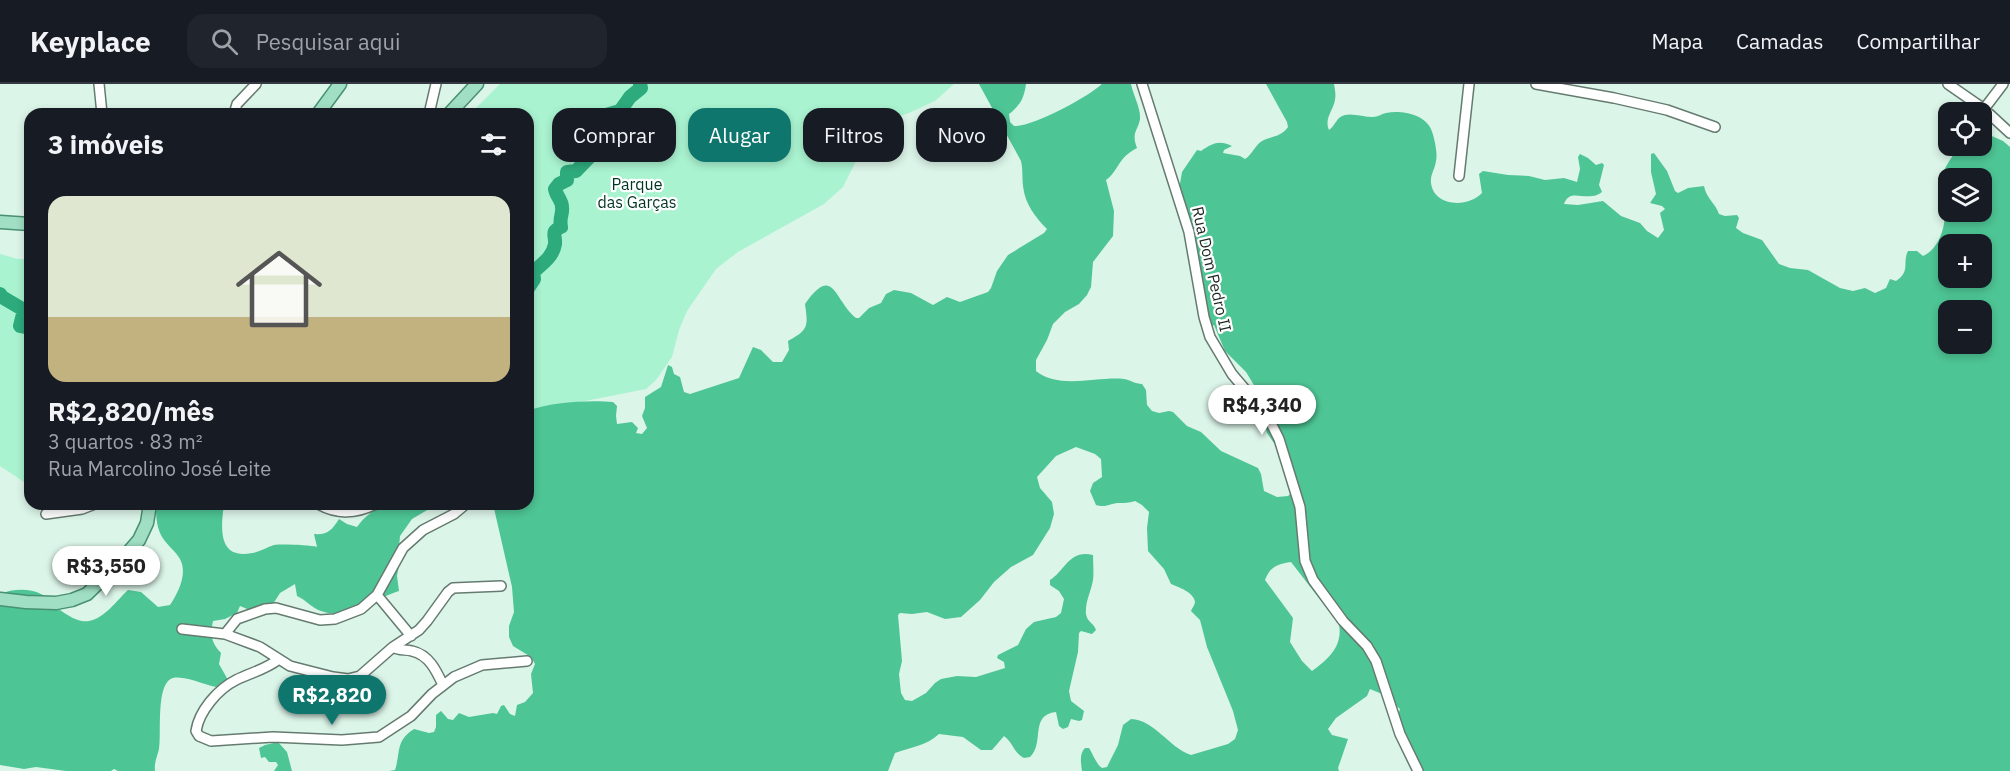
<!DOCTYPE html>
<html lang="pt">
<meta charset="utf-8">
<style>
body{margin:0;font-family:"IBM Plex Sans",sans-serif;background:#20242c;color:#f1f3f6;height:100vh;display:flex;flex-direction:column;font-size:22px;white-space:nowrap}
*{box-sizing:border-box;margin:0}
p{font-size:20px;color:#9ea1a6}
.icon{flex:none;width:33px;height:33px;fill:none;stroke:currentColor;stroke-width:2;stroke-linecap:round;stroke-linejoin:round}
.map{position:relative;flex:1;overflow:hidden}
.side{position:absolute;left:24px;top:24px;width:510px;height:402px;display:flex;flex-direction:column;background:#171b24;border-radius:18px;box-shadow:0 3px 9px #0003}
.side>*{flex:none}
.banner{position:absolute;left:552px;top:24px;width:570px;height:54px;display:flex;gap:12px}
.buttons{position:absolute;left:1938px;top:18px;display:grid;gap:12px}
.buttons a{display:grid;place-items:center;width:54px;height:54px;border-radius:12px;background:#171b24;box-shadow:0 3px 9px #0003;font-size:30px}
.price{position:absolute;translate:-50% -51px;padding:0 14px;border-radius:21px;background:#fff;color:#222;font-size:20px;line-height:39px;filter:drop-shadow(0 2px 3px #0008)}
.price::after{content:'';position:absolute;left:50%;top:36px;width:18px;height:14px;margin-left:-9px;background:inherit;clip-path:polygon(0 0,100% 0,50% 100%)}
.price.current{background:#0f766e;color:#fff}
ul{padding:0;list-style:none}
li{display:grid;align-content:center;gap:12px;height:318px;padding:0 24px}
li+li{border-top:2px solid #363941}
li span{display:grid;place-items:center;height:186px;border-radius:18px;color:#555}
li>.icon{margin-inline-start:auto}
span .icon{width:108px;height:108px;fill:#fffc;stroke-width:1}
li b{font-size:26px}
h2{display:flex;justify-content:space-between;align-items:center;height:72px;padding:0 24px;font-size:26px}
.chip{padding:0 21px;border-radius:18px;background:#171b24;box-shadow:0 3px 9px #0003;font-size:21px;line-height:54px}
.chip.current{background:#0f766e;color:#fff}
header{display:flex;align-items:center;gap:36px;box-sizing:border-box;height:84px;padding:0 30px;background:#171b24;border-bottom:2px solid #363941}
header strong{font-size:28px}
nav{display:flex;gap:33px;margin-inline-start:auto;font-size:21px}
.search{width:420px;height:54px;background:#20242c;display:flex;align-items:center;gap:15px;box-sizing:border-box;padding:0 21px;border-radius:18px;color:#9ea1a6;font-size:22px}
.map>svg:first-child{display:block}
</style>
<header>
<strong>Keyplace</strong>
<div class="search"><svg class="icon" aria-label="search" viewBox="0 0 24 24"><circle cx="10" cy="10" r="6"/><path d="M15 15l6 6"/></svg>Pesquisar aqui</div>
<nav><a>Mapa</a><a>Camadas</a><a>Compartilhar</a></nav>
</header>
<div class="map">
<svg width="2010" height="687" viewBox="0 0 2010 687">
<rect width="100%" height="100%" fill="#dcf5e9"/>
<path fill="#a9f3d0" d="M500,0H954L935,17L909,29L883,37L864,55L855,79L843,103L824,120L738,168L716,185L687,227L679,246L672,273L656,296L646,305L580,318L528,334V30H470Z
M0,170L18,175H30V402L0,382Z"/>
<path fill="#4ec595" fill-rule="evenodd" d="M979,0H1026C1024,15 1020,21 1009,30L1010,38L1014,42C1033,43 1088,13 1102,0H1131C1133,11 1141,24 1140,35C1138,47 1131,48 1137,64C1117,74 1119,87 1106,96L1114,127L1113,152L1093,178L1091,203L1087,211L1079,220L1065,228L1053,240L1047,256L1036,276V287C1059,306 1098,292 1124,295C1131,296 1135,300 1142,300L1146,306L1147,321L1152,327L1159,329L1169,327L1173,328L1187,342L1201,348L1221,367L1258,384L1261,390L1264,407L1277,413L1288,412L1291,409L1278,365L1267,349L1260,324L1257,306L1246,288L1225,267L1214,241L1212,242L1210,247L1203,241L1198,230L1178,111L1182,88L1197,66L1201,67C1213,59 1219,56 1232,62L1224,66L1223,69L1240,72L1245,75C1252,71 1255,61 1262,57C1272,52 1281,53 1288,43L1287,38L1266,0H1334C1335,6 1336,10 1335,16C1333,27 1324,34 1329,46C1336,41 1336,33 1345,31C1353,29 1364,33 1373,33C1378,33 1381,30 1386,29C1401,26 1424,30 1431,45C1434,52 1438,69 1436,77C1435,85 1430,91 1431,99C1434,123 1468,124 1482,109L1479,90L1483,87L1508,91L1529,92L1545,96L1564,94L1577,98L1580,85L1578,73L1580,70L1588,74L1596,81L1602,79L1604,81L1599,101L1602,108C1599,110 1596,112 1592,112C1580,114 1569,106 1564,120L1578,121L1603,117L1621,132L1640,139L1647,147L1658,154L1664,146L1660,129L1665,125L1662,122L1650,119L1656,110L1651,88V70L1654,69L1667,87L1675,107L1678,109L1688,104L1704,102C1706,114 1716,120 1719,130L1725,132L1737,131L1739,134L1736,144L1743,149L1762,156L1779,180L1790,184L1808,186L1840,204L1853,207L1865,204L1875,209L1886,204L1890,195L1896,197C1911,187 1902,179 1908,167H1917L1923,172C1939,165 1947,141 1944,124C1943,116 1938,109 1939,101C1939,93 1952,70 1959,65C1965,60 1974,62 1982,62L1983,48L2003,57L2010,63V687H1422L1390,636L1398,631L1400,625L1382,610L1370,605L1367,612L1336,634L1328,645L1332,651L1348,655L1338,684L1339,687H1082C1081,679 1079,670 1085,664H1089C1093,670 1096,680 1102,684L1107,683L1118,661L1123,641L1131,635C1155,636 1168,663 1191,671L1228,660L1235,655L1238,646L1233,627L1207,563L1200,536L1191,527C1192,524 1195,521 1195,518C1194,508 1178,503 1171,500L1164,485L1148,467L1147,444L1149,428L1142,421L1135,417C1128,419 1125,419 1118,419C1109,420 1105,424 1096,421L1090,407L1093,399L1102,393L1101,375L1095,370L1076,363L1056,372L1037,393L1040,404L1052,418L1054,430L1050,444L1033,471L1011,483L994,498L980,516L961,533L945,535L927,528L912,530L900,529L898,531L902,577L899,590L901,609L905,616L912,617L926,609L935,599L941,595L957,592L976,593L1005,584L1004,578L997,574L998,571L1018,561L1026,545L1034,538L1056,533L1061,529L1064,515L1059,507L1050,501V496C1065,487 1069,465 1093,471C1093,479 1094,488 1093,496C1091,508 1085,517 1086,530C1087,538 1094,539 1096,546L1092,550L1081,547L1079,549L1078,568L1069,607L1071,617L1084,627L1082,636L1079,637L1071,635L1068,643L1063,645L1059,642L1056,628C1029,631 1045,659 1030,673L1024,674C1013,668 1014,660 1004,652L992,666H981L963,653L939,650C926,662 911,663 895,669L888,687H389L395,686C401,668 395,657 414,645L429,649L434,648L436,643V631L441,627L448,635L453,636L459,629L469,633L493,629L497,630L501,622L504,621L510,630L515,632L517,621L525,618L533,609L531,590L535,580L531,573L513,562L509,553V542L514,528L512,503L493,420H528V327C550,318 589,316 613,318L617,322L616,332L617,340L632,338L638,344L636,349L642,350L647,344L642,332L645,324V313L661,303L668,281L672,283L674,290L680,293L684,308L690,310L739,294L753,263L761,266L773,278H782L789,266L788,257C809,246 808,242 805,220C834,179 834,217 856,234H859L869,224L881,219L886,210L894,206L911,209L933,221L947,213L960,218L988,208L991,204L997,187L1008,171L1044,149L1047,145C1035,133 1025,120 1023,102C1022,93 1023,86 1021,77ZM1948,94H1982V128H1948ZM1948,160H1982V194H1948ZM1948,226H1982V260H1948ZM1291,478L1339,540C1343,562 1329,575 1312,587L1302,577L1290,558L1293,534L1265,496C1270,483 1277,480 1291,478Z
M156,420H224C221,443 217,476 252,469C260,468 267,463 274,461C282,460 310,461 317,463L314,450C328,451 332,446 339,435L347,440L357,443C377,415 402,420 433,420L429,425L412,435L400,452L399,463L400,476L397,492L399,507C375,514 347,537 321,527C312,524 306,516 297,512L295,500L280,509L273,520L252,527L240,522L237,529L225,535L213,537C210,551 211,558 221,569L219,580L228,596L222,604C208,603 186,591 173,594C155,599 162,651 159,665C157,673 154,679 155,687H118L114,685L111,687H66L36,683L24,685L0,681V510C12,505 29,504 41,510C44,511 45,514 48,516C57,524 76,540 89,537C105,534 117,516 128,506L141,508L158,523L170,521C178,509 188,490 180,475C175,466 164,459 160,449C156,439 156,430 156,420Z
M278,658L287,668L292,687H274L278,681L276,678H269L265,673L261,674L259,664L265,661Z"/>
<g fill="none" stroke-linecap="round" stroke-linejoin="round">
<path stroke="#2eab7d" stroke-width="14" d="M528,204L534,195L533,188C542,180 553,173 555,160C556,151 550,148 561,143C559,133 563,131 562,123C562,116 556,112 555,105L559,100L567,96V88L576,87L602,60V49L599,33L620,27L630,13L641,4L640,0
M0,210L2,213L24,226L20,242L30,244"/>
<g stroke="#657b70" stroke-width="12">
<path id="minor" d="M99,0L102,30
M1142,0L1189,148L1204,233L1210,253L1232,290L1267,331L1279,355L1300,423L1305,477L1313,496L1343,537L1367,562L1376,577L1400,650L1418,687
M1536,0L1614,14L1667,26L1715,43
M1948,0L1984,25L2010,49
M1984,25L2003,0
M234,30L237,20L256,0
M429,30L436,0
M1459,92L1469,0
M318,420C338,431 355,430 376,420
M46,430L82,425L95,420
M377,511L411,552
M182,545L225,550L260,563L290,582L333,593L348,595L360,592L393,563L419,546L427,537L448,508L453,504L501,502
M225,550L237,535L265,525L276,524L320,536L335,535L361,525L377,511L403,464L423,446L454,430L466,420
M393,563C399,567 405,565 412,567C429,571 436,586 443,601
M279,575C265,586 252,588 236,596C218,605 199,627 196,647L199,652L211,657L273,653L342,656L379,653L411,632L432,610L454,593L482,581L527,577"/>
</g>
<g stroke="#489071" stroke-width="15">
<path id="major" d="M318,30L340,0
M449,30L477,0
M0,138L30,140
M0,515L26,518L56,519L72,516L87,510L120,478L139,456L147,439L150,420"/>
</g>
<use href="#minor" stroke="#fff" stroke-width="9"/>
<use href="#major" stroke="#a0dfc4" stroke-width="12"/>
</g>
<g text-anchor="middle" dominant-baseline="central" stroke-width="4.5" stroke-linejoin="round" paint-order="stroke">
<g font-size="16" fill="#003623" stroke="#fff">
<text x="637" y="100">Parque<tspan x="637" dy="18">das Garças</tspan></text>
</g>
<g font-size="16" fill="#1c2520" stroke="#fff">
<text transform="translate(1212 185) rotate(77)">Rua Dom Pedro II</text>
</g>
</g>
</svg>
<div class="buttons">
<a><svg class="icon" aria-label="locate" viewBox="0 0 24 24"><circle cx="12" cy="12" r="6"/><path d="M12 2v4M12 18v4M2 12h4M18 12h4"/></svg></a>
<a><svg class="icon" aria-label="layers" viewBox="0 0 24 24"><path d="M12 4l9 5-9 5-9-5zM3 14l9 5 9-5"/></svg></a>
<a>+</a>
<a>−</a>
</div>
<b class="price" style="left:1262px;top:352px">R$4,340</b>
<b class="price" style="left:106px;top:513px">R$3,550</b>
<b class="price current" style="left:332px;top:642px">R$2,820</b>
<div class="banner">
<a class="chip">Comprar</a>
<a class="chip current">Alugar</a>
<a class="chip">Filtros</a>
<a class="chip">Novo</a>
</div>
<section class="side">
<h2>3 imóveis<svg class="icon" aria-label="filters" viewBox="0 0 24 24"><path d="M4 7h16M4 17h16"/><circle cx="9" cy="7" r="2"/><circle cx="15" cy="17" r="2"/></svg></h2>
<ul>
<li><span style="background:linear-gradient(#dfe7d0 65%,#c2b280 0)"><svg class="icon" aria-label="home" viewBox="0 0 24 24"><path d="M3 11l9-7 9 7M6 9v11h12V9"/></svg></span><div><b>R$2,820/mês</b><p>3 quartos · 83 m²</p><p>Rua Marcolino José Leite</p></div></li>
</ul>
</section>
</div>
